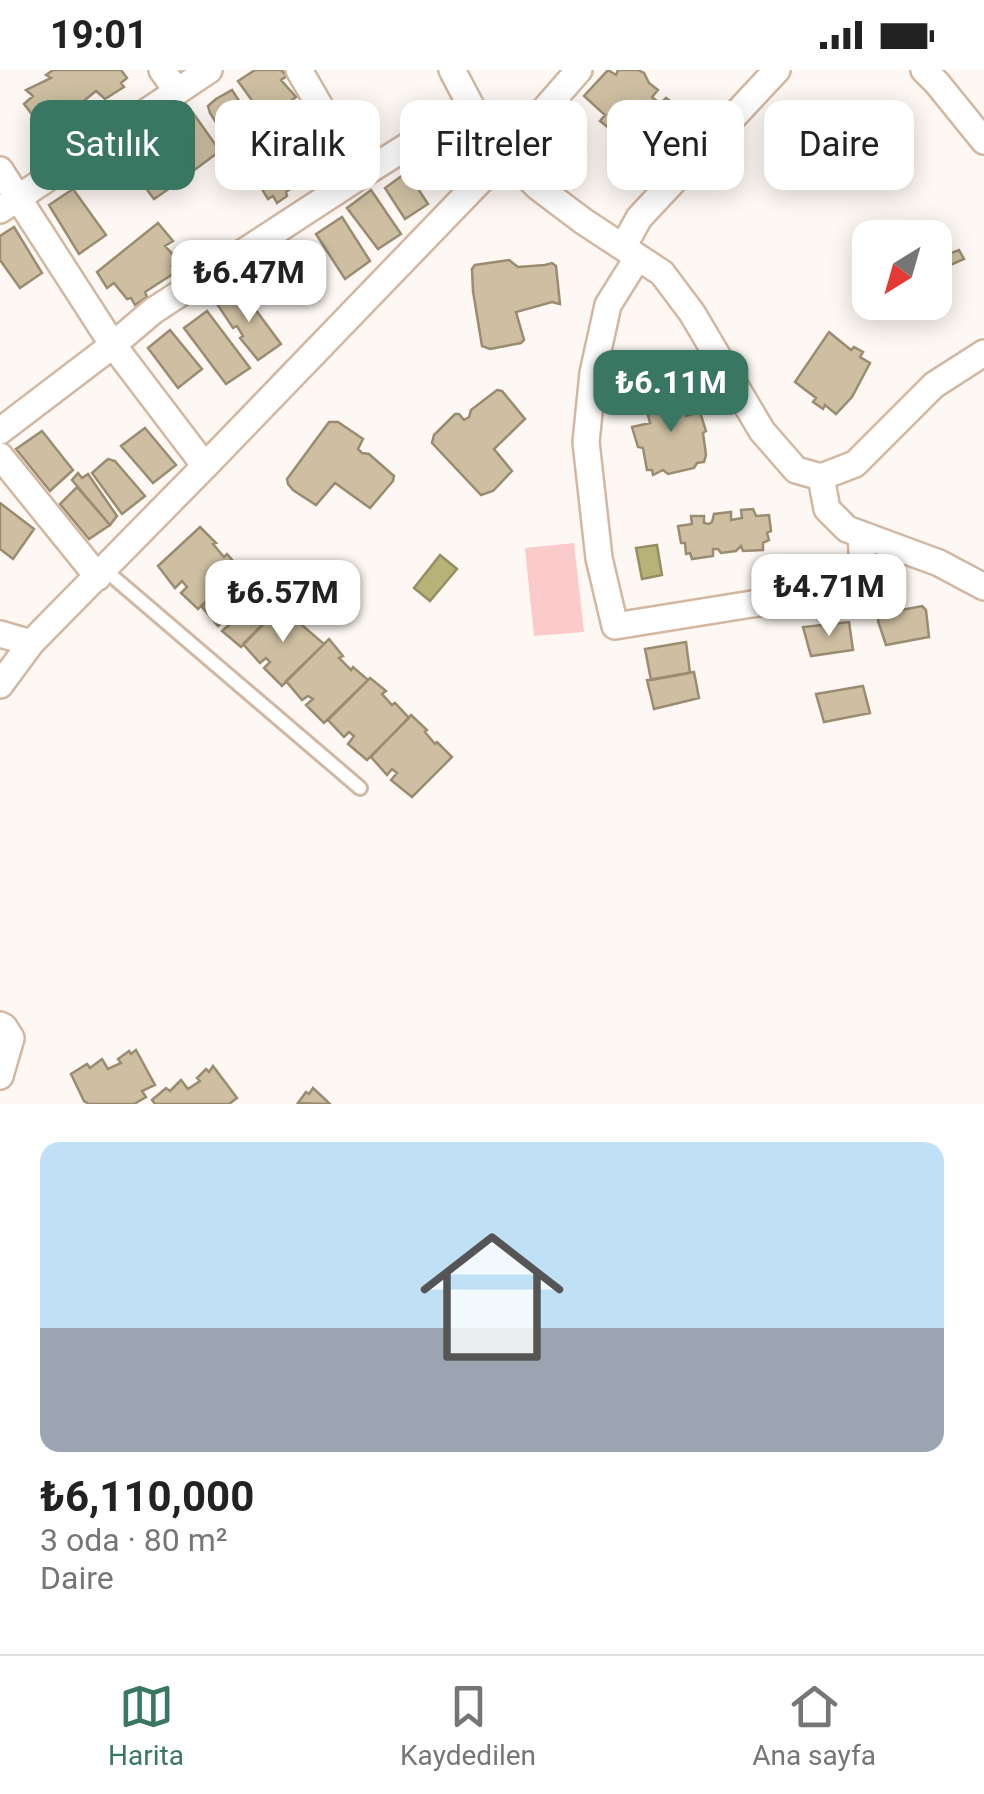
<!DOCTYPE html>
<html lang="tr">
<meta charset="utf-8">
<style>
body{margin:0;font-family:Roboto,sans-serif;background:#f2f2f2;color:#222;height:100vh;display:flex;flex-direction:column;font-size:38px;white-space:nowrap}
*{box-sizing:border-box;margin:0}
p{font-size:32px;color:#767676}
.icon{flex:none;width:55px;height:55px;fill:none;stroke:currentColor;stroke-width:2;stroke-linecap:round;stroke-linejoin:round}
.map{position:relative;height:1034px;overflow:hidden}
.side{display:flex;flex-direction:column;background:#fff;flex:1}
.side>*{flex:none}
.banner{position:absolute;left:30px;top:30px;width:925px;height:90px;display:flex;gap:20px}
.needle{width:65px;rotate:217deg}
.buttons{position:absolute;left:852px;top:150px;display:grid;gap:20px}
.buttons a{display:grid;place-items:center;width:100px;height:100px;border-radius:20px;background:#fff;box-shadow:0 5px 25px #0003;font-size:50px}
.price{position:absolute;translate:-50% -85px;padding:0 22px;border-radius:20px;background:#fff;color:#222;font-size:32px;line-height:65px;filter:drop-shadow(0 2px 5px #0008)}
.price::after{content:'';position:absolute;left:50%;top:60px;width:30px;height:22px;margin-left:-15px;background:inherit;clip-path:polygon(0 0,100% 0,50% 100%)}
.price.on{background:#3a7763;color:#fff}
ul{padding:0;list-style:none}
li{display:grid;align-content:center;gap:20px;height:530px;padding:0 40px}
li+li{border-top:2px solid #e0e0e0}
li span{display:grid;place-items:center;height:310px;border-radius:20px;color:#555}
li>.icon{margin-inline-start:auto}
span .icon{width:180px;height:180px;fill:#fffc;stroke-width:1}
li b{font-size:42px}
.pill{padding:0 35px;border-radius:20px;background:#fff;box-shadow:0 5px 25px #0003;font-size:35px;line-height:90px}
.pill.on{background:#3a7763;color:#fff}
.status{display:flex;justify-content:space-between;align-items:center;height:70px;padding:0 50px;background:#fff;direction:ltr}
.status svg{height:28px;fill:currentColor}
.tabs{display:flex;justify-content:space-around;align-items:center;height:140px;border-top:2px solid #e0e0e0;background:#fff;font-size:28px;color:#767676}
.tabs a{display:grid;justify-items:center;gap:5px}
.tabs .on{color:#3a7763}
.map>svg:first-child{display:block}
</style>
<div class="status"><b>19:01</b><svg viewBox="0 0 49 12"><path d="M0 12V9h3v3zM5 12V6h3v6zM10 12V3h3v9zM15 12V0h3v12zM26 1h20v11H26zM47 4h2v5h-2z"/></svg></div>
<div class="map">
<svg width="984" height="1034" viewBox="0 0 984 1034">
<rect width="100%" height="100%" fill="#fdf8f3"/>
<path fill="#fbcaca" d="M574,473L584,562L534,566L525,478Z"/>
<path fill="#b7b277" stroke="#948e62" stroke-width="2.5" d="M657,475L662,505L642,509L636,478Z
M440,485L457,499L430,531L414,518Z"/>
<path fill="#cebfa2" stroke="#9b8c71" stroke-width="2.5" d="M53,0H121L127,8L121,13L124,17L105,29L96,21L80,34L79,38L71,44L74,51L49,67L24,34L33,26L26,20L51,8L46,5Z
M255,0H281L287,6L281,10L296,27L266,50L238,11Z
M608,0L616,5L618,0H638L644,3L649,13L658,20L652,27L660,34L666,28L682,40L673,59L650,92L637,81L634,85L624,74L631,67L623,60L619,66L600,51L605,45L584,26Z
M232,20L256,57L229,73L210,43L208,36L216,29Z
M193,43L220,81L189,104L162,65Z
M305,55L316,70L308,75L322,90L319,95L324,102L313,109L310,105L286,122L287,126L277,133L273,126L268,129L257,111L251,115L241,102Z
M148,73L180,111L154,129L124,89Z
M407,102L428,134L405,149L385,118Z
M73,119L106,165L79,184L49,135Z
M371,120L401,164L378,179L347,138Z
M342,147L370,191L345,209L316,164Z
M158,153L173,171L165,176L179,191L172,196L179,200L145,222L147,227L135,235L131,228L127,229L114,213L107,218L97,202Z
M14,157L42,203L20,218L0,190V166Z
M870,168V203L855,188Z
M959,180L964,189L935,202V189Z
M509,190L518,197L545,195L552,193L556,196L560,234L552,232L516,242L524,270L521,273L490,279L482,276L473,221L472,199L475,195Z
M241,220L281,274L258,290L240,268L243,266L237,256L233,258L217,234Z
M207,241L250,298L226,314L184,258Z
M170,260L202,299L178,318L148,278Z
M829,262L851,280L854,277L863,282L860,287L870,293L852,327L836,344L825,335L823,339L813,332L816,328L795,312Z
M663,317L666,324L675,323L677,328L682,325L686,346L700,342L706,361L703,363L706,385L704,392L697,393L694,398L668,404L663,400L653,405L652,400H647L643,378L638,377L632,357L650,353L644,330L655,328L652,321Z
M497,320L502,321L525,349L494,379L512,401L493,421L481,425L432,373L434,365L455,344H459L464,350L469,347L471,340Z
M329,352H338L363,369L358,379L362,383L369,384L394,406L393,411L370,438L335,413L316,435L293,420L288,414L287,409Z
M145,358L176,395L153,413L121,376Z
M42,361L73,400L50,421L16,379Z
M108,389L115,391L145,426L122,444L92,403Z
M78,403L82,408L88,404L117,446L110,455L72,410Z
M77,417L110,455L89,469L60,434Z
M0,433L34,459L13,489L0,479Z
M753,439L756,446L769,445L771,461L767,463L769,470L763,473V480L743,481L741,476L736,481L721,483L718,479H713V486L692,489L690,483L686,484L685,473H681L678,456L692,454L691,446H704V453L709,454L712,452L714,444L731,442V450L742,448L741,440Z
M200,457L216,473L213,474L224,487L227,484L240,499L198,539L181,523L187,517L182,511L175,518L158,496Z
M243,496L258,510L255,514L266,524L268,522L281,536L241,577L222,561L229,555L225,550L218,556L202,537Z
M283,534L298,545L296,550L324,574L282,616L264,598L270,592L266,588L260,593L243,574Z
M922,536L926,540L929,567L886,575L878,551L880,544Z
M849,552L853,580L811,586L803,557Z
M329,569L343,586L339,588L351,600L353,597L368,610L324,653L306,635L313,629L308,626L302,630L286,611Z
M686,572L690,603L651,610L645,579Z
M694,602L699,628L654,639L647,610Z
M370,608L386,621L382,624L392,635L395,633L409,648L367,690L348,674L354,666L349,662L344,667L328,650Z
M863,616L870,643L824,652L816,624Z
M411,645L427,660L425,662L435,674L437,672L452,687L412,727L391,710L397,703L392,699L387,705L371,687Z
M136,980L155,1015L142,1021L146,1027L134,1034H89L84,1031L71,1004L87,994L90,998L102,989L108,999L121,993L118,989L129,981L131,984Z
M213,996L237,1028L229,1034H155L152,1030L166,1018L170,1021L181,1010L188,1019L200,1011L197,1008L206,999L209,1002Z
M313,1018L330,1034L298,1033L306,1022L309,1024Z"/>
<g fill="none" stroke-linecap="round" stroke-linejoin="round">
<g stroke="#d2b7a1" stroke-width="18">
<path id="service" d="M105,500L360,718"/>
</g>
<g stroke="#d2b7a1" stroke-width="30">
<path id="minor" d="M162,0L177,21
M299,0L360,106L471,36
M452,0L471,36L505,85L538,117L583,151L662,203L692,243L762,361L796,400L821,407L855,394L934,315L984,283
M924,0L937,13L984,71
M0,100L113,275L153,241L360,106
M0,140L209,0
M623,177L639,148L777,0
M638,187L608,235L593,303L586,372L599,488L615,556L752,534L849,521L863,500L861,464
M0,361L113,275L205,396L31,573L0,615
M0,386L98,507
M205,396L505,85L579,0
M821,407L827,439L847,459L939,493L984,517
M0,564L31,573
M0,955L4,957L11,968L0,1006"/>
</g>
<use href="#service" stroke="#fff" stroke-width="12"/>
<use href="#minor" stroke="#fff" stroke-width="25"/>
</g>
</svg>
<div class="buttons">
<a><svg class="needle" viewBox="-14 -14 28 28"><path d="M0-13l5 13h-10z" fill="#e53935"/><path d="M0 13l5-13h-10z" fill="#767676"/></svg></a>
</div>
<b class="price" style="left:249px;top:255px">₺6.47M</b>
<b class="price on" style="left:671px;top:365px">₺6.11M</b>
<b class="price" style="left:829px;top:569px">₺4.71M</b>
<b class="price" style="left:283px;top:575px">₺6.57M</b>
<div class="banner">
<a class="pill on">Satılık</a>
<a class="pill">Kiralık</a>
<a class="pill">Filtreler</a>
<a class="pill">Yeni</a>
<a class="pill">Daire</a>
</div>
</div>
<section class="side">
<ul>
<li><span style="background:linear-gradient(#bfe0f5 60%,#9aa5b1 0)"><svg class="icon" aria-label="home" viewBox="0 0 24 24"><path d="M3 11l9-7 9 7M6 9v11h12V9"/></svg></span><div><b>₺6,110,000</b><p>3 oda · 80 m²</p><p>Daire</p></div></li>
</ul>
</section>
<nav class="tabs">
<a class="on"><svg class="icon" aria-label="map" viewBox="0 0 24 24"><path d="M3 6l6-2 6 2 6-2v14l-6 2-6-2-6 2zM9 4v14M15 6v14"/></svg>Harita</a>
<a><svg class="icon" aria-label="saved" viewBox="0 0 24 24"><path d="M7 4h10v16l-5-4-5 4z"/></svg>Kaydedilen</a>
<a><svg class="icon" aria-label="home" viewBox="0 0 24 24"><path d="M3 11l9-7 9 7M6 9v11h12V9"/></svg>Ana sayfa</a>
</nav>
